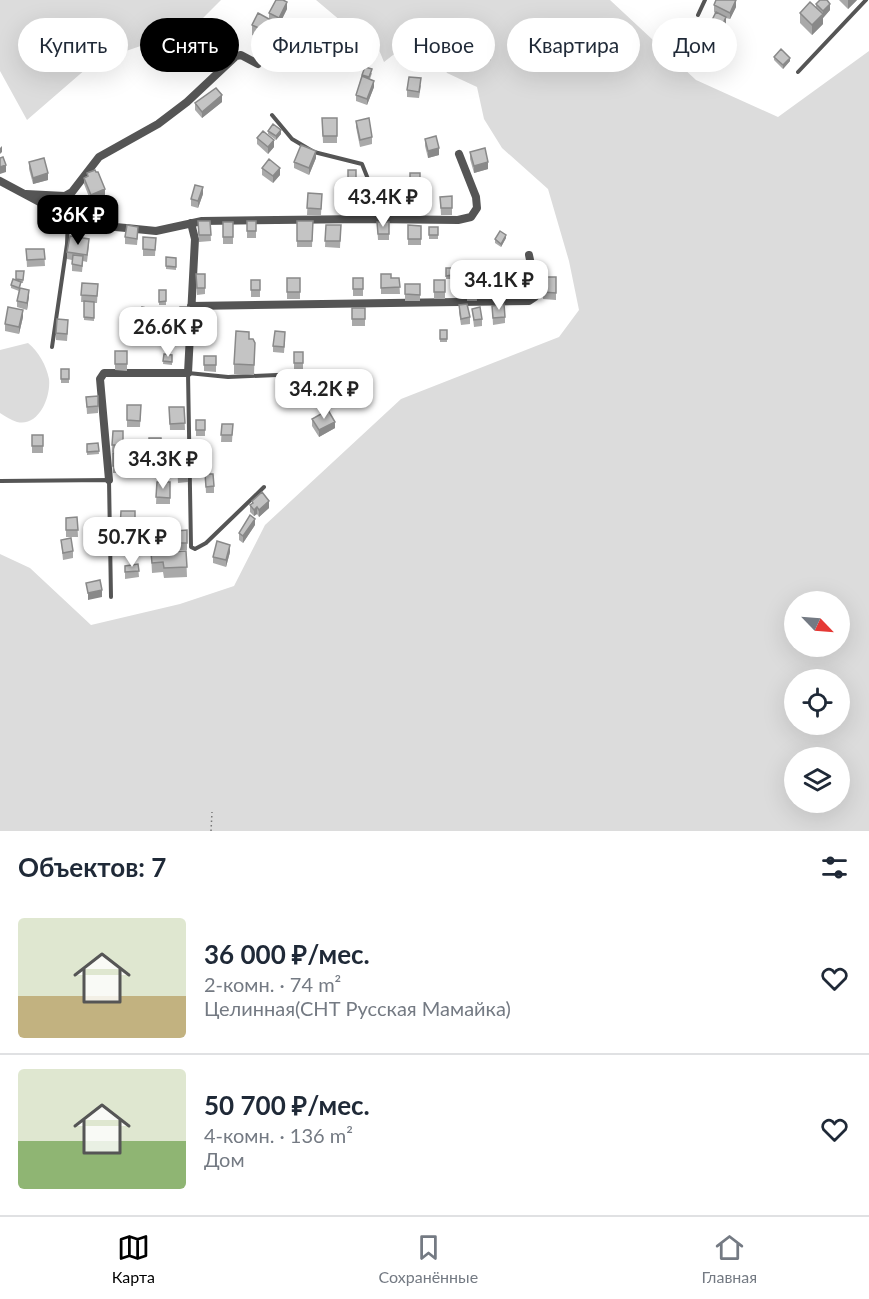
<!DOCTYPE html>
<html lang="ru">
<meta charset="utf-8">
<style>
body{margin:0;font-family:Lato,sans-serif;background:#f6f6f7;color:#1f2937;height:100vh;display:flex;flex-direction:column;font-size:22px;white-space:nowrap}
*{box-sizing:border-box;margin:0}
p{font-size:20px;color:#747a83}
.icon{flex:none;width:33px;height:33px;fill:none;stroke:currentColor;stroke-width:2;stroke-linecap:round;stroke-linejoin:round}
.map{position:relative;height:831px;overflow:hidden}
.side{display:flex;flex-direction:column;background:#fff;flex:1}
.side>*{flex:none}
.guide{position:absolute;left:18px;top:18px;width:834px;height:54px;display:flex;gap:12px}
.needle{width:39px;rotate:115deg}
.buttons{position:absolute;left:784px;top:591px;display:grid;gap:12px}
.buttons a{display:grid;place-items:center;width:66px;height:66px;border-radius:50%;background:#fff;box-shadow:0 6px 24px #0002;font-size:30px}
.price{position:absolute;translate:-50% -51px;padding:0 14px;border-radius:12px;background:#fff;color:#222;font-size:20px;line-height:39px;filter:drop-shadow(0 2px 3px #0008)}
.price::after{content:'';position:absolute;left:50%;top:36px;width:18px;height:14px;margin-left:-9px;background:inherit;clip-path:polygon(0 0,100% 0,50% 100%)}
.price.active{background:#000;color:#fff}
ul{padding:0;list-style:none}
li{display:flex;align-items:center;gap:18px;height:150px;padding:0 18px}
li+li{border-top:2px solid #e0e1e3}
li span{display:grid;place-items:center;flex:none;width:168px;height:120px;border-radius:6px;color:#555}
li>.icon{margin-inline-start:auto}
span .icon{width:72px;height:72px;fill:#fffc;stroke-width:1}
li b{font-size:26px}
h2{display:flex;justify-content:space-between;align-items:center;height:72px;padding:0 18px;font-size:26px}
.tag{padding:0 21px;border-radius:27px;background:#fff;box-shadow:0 6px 24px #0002;font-size:21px;line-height:54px}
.tag.active{background:#000;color:#fff}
.tab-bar{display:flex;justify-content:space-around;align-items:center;height:84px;border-top:2px solid #e0e1e3;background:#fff;font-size:16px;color:#747a83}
.tab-bar a{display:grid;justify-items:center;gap:3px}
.tab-bar .active{color:#000}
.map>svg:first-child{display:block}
</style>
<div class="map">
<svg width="869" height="831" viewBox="0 0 869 831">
<rect width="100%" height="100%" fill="#fff"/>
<path fill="#dcdcdc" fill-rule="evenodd" d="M0,0H221L193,28L94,62L27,120L0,71Z
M316,0H610L696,80L778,117L869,51V831H0V554L30,568L91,625L180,604L234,586L265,525L401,399L559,337L579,310L569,261L548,189L502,148L484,119L477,87L447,73L434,47L406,45L384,62L372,33L360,37ZM795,602H840V646H795ZM795,680H840V724H795ZM795,758H840V802H795Z
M28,343C39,352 46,365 49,379C51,397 39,427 17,422C11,420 5,416 0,413V350Z"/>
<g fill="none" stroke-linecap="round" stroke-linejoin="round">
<path stroke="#777" stroke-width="1.5" stroke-dasharray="1.5 3" stroke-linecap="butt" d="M211,831L212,812"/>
<path stroke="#555" stroke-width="4" d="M698,15L705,0
M798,72L866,0
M272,115L292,139L314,152L362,164L368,179L367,218
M52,347L67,244L68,217
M0,481L109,480L111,597
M264,487L206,543L195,549L191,547L188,373L228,377L323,373"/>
<path stroke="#555" stroke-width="8" d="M0,181L60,213L95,225L126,228L156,231L202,221L367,219L458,220L471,217L477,208L476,197L459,154
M26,194L65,196L72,192L99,157L158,124L187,102L236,56L241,55L258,64
M191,306L529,301L535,297L536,289L529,255
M109,480L100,379L104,373H188L195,239L191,223"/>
</g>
<path fill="#a9a9a9" d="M839,0H857L848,9Z
M816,4L830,10L823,18V24L812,35L800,23V13L816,7Z
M714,5L736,7L730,19L726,18V27L720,40L709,36V26L715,13L714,12Z
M287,9L279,25L271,21V30L265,41L252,35V25L269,19V13Z
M480,49L491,60L482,63L480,56Z
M774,57L790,61L783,69L774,60Z
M372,73L370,79L374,87L367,105L356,101V95L362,75Z
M421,85L419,98L407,97V90Z
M222,102L202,118L195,110V103Z
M322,118H337V143H323Z
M356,121L372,137V144L360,147L356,127Z
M268,131L281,134L276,140L268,134Z
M257,138L274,147L268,154L257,144Z
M425,139L439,155L428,158L425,146Z
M470,152L488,169L474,173L470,159Z
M316,158L309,175L294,168V162Z
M29,162L48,180L33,184L29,169Z
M262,168L280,175L273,183L262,175Z
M348,170H356V189L348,190Z
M87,173L105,195L91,202L84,184V178L87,176Z
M410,173H420V189H410Z
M308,193L322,194L321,215H307Z
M203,194L198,208L191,206V199Z
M452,196V215H441L440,197Z
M46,217V229H40V226Z
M198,221H210L211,241L199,242Z
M247,221H256V238H247Z
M297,221H313L312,247H297Z
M223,222H233V244H223Z
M377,222H389V240H378Z
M326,225H341L340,248L325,247Z
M408,225L421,226V245H408Z
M429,227H438V239H429Z
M138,234L137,245L125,244V237Z
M143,237L156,238L155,256H143Z
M506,238L501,247L495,243V239Z
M89,245L87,262L83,261L82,272L72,271V260L67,259V252Z
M26,249H44L45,266L27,267Z
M166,257L176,258V270L166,269Z
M446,268H452V279H446Z
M16,271H24L23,283H21L20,288L29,296L27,310L17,307V301L19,291L11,288V285L16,280Z
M196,274H205V294L197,295Z
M381,274L391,278H399L400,294H381Z
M543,277H556V300L543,299Z
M287,278H300V299H287Z
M353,278H363V296H353Z
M251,280H260V297H251Z
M434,280H445V299H434Z
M497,281L498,295H491L490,282Z
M82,283L98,284L97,303H94V321L84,320V302H81Z
M405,284H420V301H405Z
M467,284H476L477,301H467Z
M159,290H166V305H159Z
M459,305L470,317V324L461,325L459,312Z
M492,306L505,317V323L493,325Z
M189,307V320L178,319V325H172V312H180Z
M352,308H365V326H352Z
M472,309L482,319V326L474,327Z
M156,316L152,335L139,333V326Z
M23,317L19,334L5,331V324Z
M68,327L67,341L56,340V333Z
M440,330H447V342H440Z
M285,338L284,353L273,352V346Z
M249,339L255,343L254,375L234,374V364Z
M115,351H127V371L115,370Z
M294,352H303V370H294Z
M164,354L172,355V365L163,364Z
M204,356H216V372L204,371Z
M61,369H69V383H61Z
M288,381L305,392V398L289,400Z
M98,396V413L87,414L86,397Z
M127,405H141L140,427H127Z
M169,407H184L185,430H170Z
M312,419L335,428L319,437L312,426Z
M196,420H205V436H196Z
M222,424H233L232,442H221Z
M113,431H123V452H112Z
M32,435H43V453H32Z
M149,438H161L162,456H149Z
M98,443L99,454L87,455V444Z
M113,453H123L122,473H113Z
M177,460H187L188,482L178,483Z
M205,474L214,486V493H206Z
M157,482H170V504H156Z
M252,501L269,508L259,517L257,514L254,516L250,512V505L252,504Z
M121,511H135V534H120Z
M77,517L78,537H66V518Z
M255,525L243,543L239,540V533Z
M187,530V550H177L176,531Z
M61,540L73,551V558L63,560Z
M186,551L187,577L164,578L163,572L152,573L151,553Z
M230,552L226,567L213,563V557Z
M138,564L139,577L125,579V566Z"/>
<path fill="#898989" d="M736,0V7L730,19V13Z
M848,0H857L848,9Z
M287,2V9L279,25V18Z
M830,4V10L823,18V24L812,35V25L823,15V11Z
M726,17V27L720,40V30Z
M271,20V30L265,41V31Z
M491,53V60L482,63V56Z
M790,58V61L783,69V65Z
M374,81V87L367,105V99Z
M222,95V102L202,118V112Z
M281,130V134L276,140V136Z
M274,140V147L268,154V147Z
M2,146V152L0,154V148Z
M439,148V155L428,158V151Z
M316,151V158L309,175V168Z
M488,162V169L474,173V166Z
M6,165V172L0,174V167Z
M280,168V175L273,183V176Z
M48,173V180L33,184V178Z
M203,187V194L198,208V201Z
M105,189V195L91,202V195Z
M506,235V238L501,247V244Z
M29,290V296L27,310V303Z
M23,310V317L19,334V327Z
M156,310V316L152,335V329Z
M335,422V428L319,437V430Z
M269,501V508L259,517V510Z
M257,507V514L254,516V510Z
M255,519V525L243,543V536Z
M230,545V552L226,567V560Z
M102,590V597L88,600V593Z"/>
<path fill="#c4c4c4" stroke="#898989" stroke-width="1.5" d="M276,0H283L287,2L279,18L269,13Z
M716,0H736L730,13L714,5Z
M820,0H827L830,4L823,11L816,4Z
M810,2L823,14L812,25L800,13Z
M716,12L726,17L720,30L709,26Z
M258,13L271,20L265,31L252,25Z
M489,46L491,53L482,56L480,49Z
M781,49L790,58L783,65L774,57Z
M365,67L372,69L369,77L362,75Z
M362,76L374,81L367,99L356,95Z
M409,77L421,78L419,92L407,90Z
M216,88L222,95L202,112L195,103Z
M322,118H337V136H323Z
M369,118L372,137L360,140L356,121Z
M273,124L281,130L276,136L268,131Z
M263,131L274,140L268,147L257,138Z
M436,136L439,148L428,151L425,139Z
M301,145L316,151L309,168L294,162Z
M485,148L488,162L474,166L470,152Z
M3,157L6,165L0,167V158Z
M44,158L48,173L33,178L29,162Z
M269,159L280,168L273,176L262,168Z
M95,170L96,172H98L105,189L91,195L84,178L88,176L87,173Z
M348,170H356V183H348Z
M410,173H420V183H410Z
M195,185L203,187L198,201L191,199Z
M308,193L322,194L321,209L307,208Z
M452,196V208H441L440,197Z
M41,217H46V226H40Z
M198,221H210L211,235H199Z
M247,221H256V231H247Z
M297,221H313L312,241H297Z
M223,222H233V237H223Z
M377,222H389V234H378Z
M127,225L138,227L137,239L125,237Z
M326,225H341L340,241H325Z
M408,225L421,226V239H408Z
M429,227H438V235H429Z
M500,231L506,235L501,244L495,239Z
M70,236L89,239L87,255L67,252Z
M143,237L156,238L155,250L143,249Z
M26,249H44L45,259L27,260Z
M73,255L83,256L82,266L72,264Z
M166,257L176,258V267L166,266Z
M446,268H452V275L446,276Z
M16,271H24L23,280L16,279Z
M196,274H205V288H197Z
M381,274H391V278H399L400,287L381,288Z
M543,277H556V293L543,292Z
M287,278H300V292H287Z
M353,278H363V289H353Z
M13,279L21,282L19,288L11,285Z
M251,280H260V290H251Z
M434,280H445V292H434Z
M497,281L498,291L491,292L490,282Z
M82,283L98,284L97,296L81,295Z
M405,284H420V295L405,294Z
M467,284H476L477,294H467Z
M20,288L29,290L27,303L17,301Z
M159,290H166V301L159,302Z
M84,301L94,302V318L84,317Z
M467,304L470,317L461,319L459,305Z
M504,304L505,317L493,318L492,306Z
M8,307L23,310L19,327L5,324Z
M142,307L156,310L152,329L139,326Z
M180,307H189V317L178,316V322H172V312H180Z
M480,307L482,319L474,320L472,309Z
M352,308H365V319H352Z
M57,319L68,320L67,334L56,333Z
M440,330H447V339H440Z
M236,331L249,332V339H253L255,343L254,365L234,364Z
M275,331L285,332L284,347L273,346Z
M115,351H127V364H115Z
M294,352H303V363H294Z
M164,354L172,355V362L163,361Z
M204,356H216V365H204Z
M61,369H69V379H61Z
M303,379L305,392L289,393L288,381Z
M98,396V406L87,407L86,397Z
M127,405H141L140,421L127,420Z
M169,407H184L185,423L170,424Z
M328,410L335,422L319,430L312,419Z
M196,420H205V430H196Z
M222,424H233L232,435H221Z
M113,431H123V445H112Z
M32,435H43V446H32Z
M149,438H161L162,449H149Z
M98,443L99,451L87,452V444Z
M113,453H123L122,466H113Z
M177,460H187L188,476H178Z
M205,474H213L214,486L206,487Z
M157,482H170V498L156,497Z
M262,492L269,501L259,510L257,507L254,510L250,505L253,503L252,501Z
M121,511H135V528L120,527Z
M250,515L255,519L243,536L239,533Z
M77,517L78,530H66V518Z
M187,530V543H177L176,531Z
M71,538L73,551L63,553L61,540Z
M217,541L230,545L226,560L213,557Z
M186,551L187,567L164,568L163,562L152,563L151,553Z
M138,564L139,571L125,572V566Z
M100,580L102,590L88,593L86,583Z"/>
</svg>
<div class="buttons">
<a><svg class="needle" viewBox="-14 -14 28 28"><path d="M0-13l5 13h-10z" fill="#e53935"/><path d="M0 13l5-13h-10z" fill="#747a83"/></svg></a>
<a><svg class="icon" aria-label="locate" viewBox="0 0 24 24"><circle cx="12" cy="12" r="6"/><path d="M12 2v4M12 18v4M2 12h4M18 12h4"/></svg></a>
<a><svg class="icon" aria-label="layers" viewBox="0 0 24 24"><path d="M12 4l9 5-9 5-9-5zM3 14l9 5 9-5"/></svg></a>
</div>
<b class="price" style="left:383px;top:228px">43.4K ₽</b>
<b class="price active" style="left:78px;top:246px">36K ₽</b>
<b class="price" style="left:499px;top:311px">34.1K ₽</b>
<b class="price" style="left:168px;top:358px">26.6K ₽</b>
<b class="price" style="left:324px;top:420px">34.2K ₽</b>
<b class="price" style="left:163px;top:490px">34.3K ₽</b>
<b class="price" style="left:132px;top:568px">50.7K ₽</b>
<div class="guide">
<a class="tag">Купить</a>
<a class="tag active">Снять</a>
<a class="tag">Фильтры</a>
<a class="tag">Новое</a>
<a class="tag">Квартира</a>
<a class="tag">Дом</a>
</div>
</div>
<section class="side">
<h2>Объектов: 7<svg class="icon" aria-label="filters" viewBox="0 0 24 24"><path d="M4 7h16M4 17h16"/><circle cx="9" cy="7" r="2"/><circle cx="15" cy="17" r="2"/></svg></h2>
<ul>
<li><span style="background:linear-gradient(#dfe7d0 65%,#c2b280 0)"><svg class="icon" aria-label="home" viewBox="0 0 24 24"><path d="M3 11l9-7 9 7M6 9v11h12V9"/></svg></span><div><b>36 000 ₽/мес.</b><p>2-комн. · 74 m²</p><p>Целинная(СНТ Русская Мамайка)</p></div><svg class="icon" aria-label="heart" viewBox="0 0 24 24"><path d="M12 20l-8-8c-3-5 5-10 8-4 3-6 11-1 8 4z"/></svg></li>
<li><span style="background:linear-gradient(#dfe7d0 60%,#8fb573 0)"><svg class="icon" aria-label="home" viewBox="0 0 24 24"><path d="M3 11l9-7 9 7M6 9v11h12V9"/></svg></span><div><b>50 700 ₽/мес.</b><p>4-комн. · 136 m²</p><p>Дом</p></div><svg class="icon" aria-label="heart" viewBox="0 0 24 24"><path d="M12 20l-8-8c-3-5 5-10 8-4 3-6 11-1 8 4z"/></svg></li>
</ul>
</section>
<nav class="tab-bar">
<a class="active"><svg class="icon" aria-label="map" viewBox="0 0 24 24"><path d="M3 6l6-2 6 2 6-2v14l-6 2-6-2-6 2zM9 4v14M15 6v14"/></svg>Карта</a>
<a><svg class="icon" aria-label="saved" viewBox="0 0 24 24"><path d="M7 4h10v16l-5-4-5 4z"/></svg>Сохранённые</a>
<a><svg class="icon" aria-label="home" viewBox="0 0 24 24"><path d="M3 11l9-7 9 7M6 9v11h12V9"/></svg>Главная</a>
</nav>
